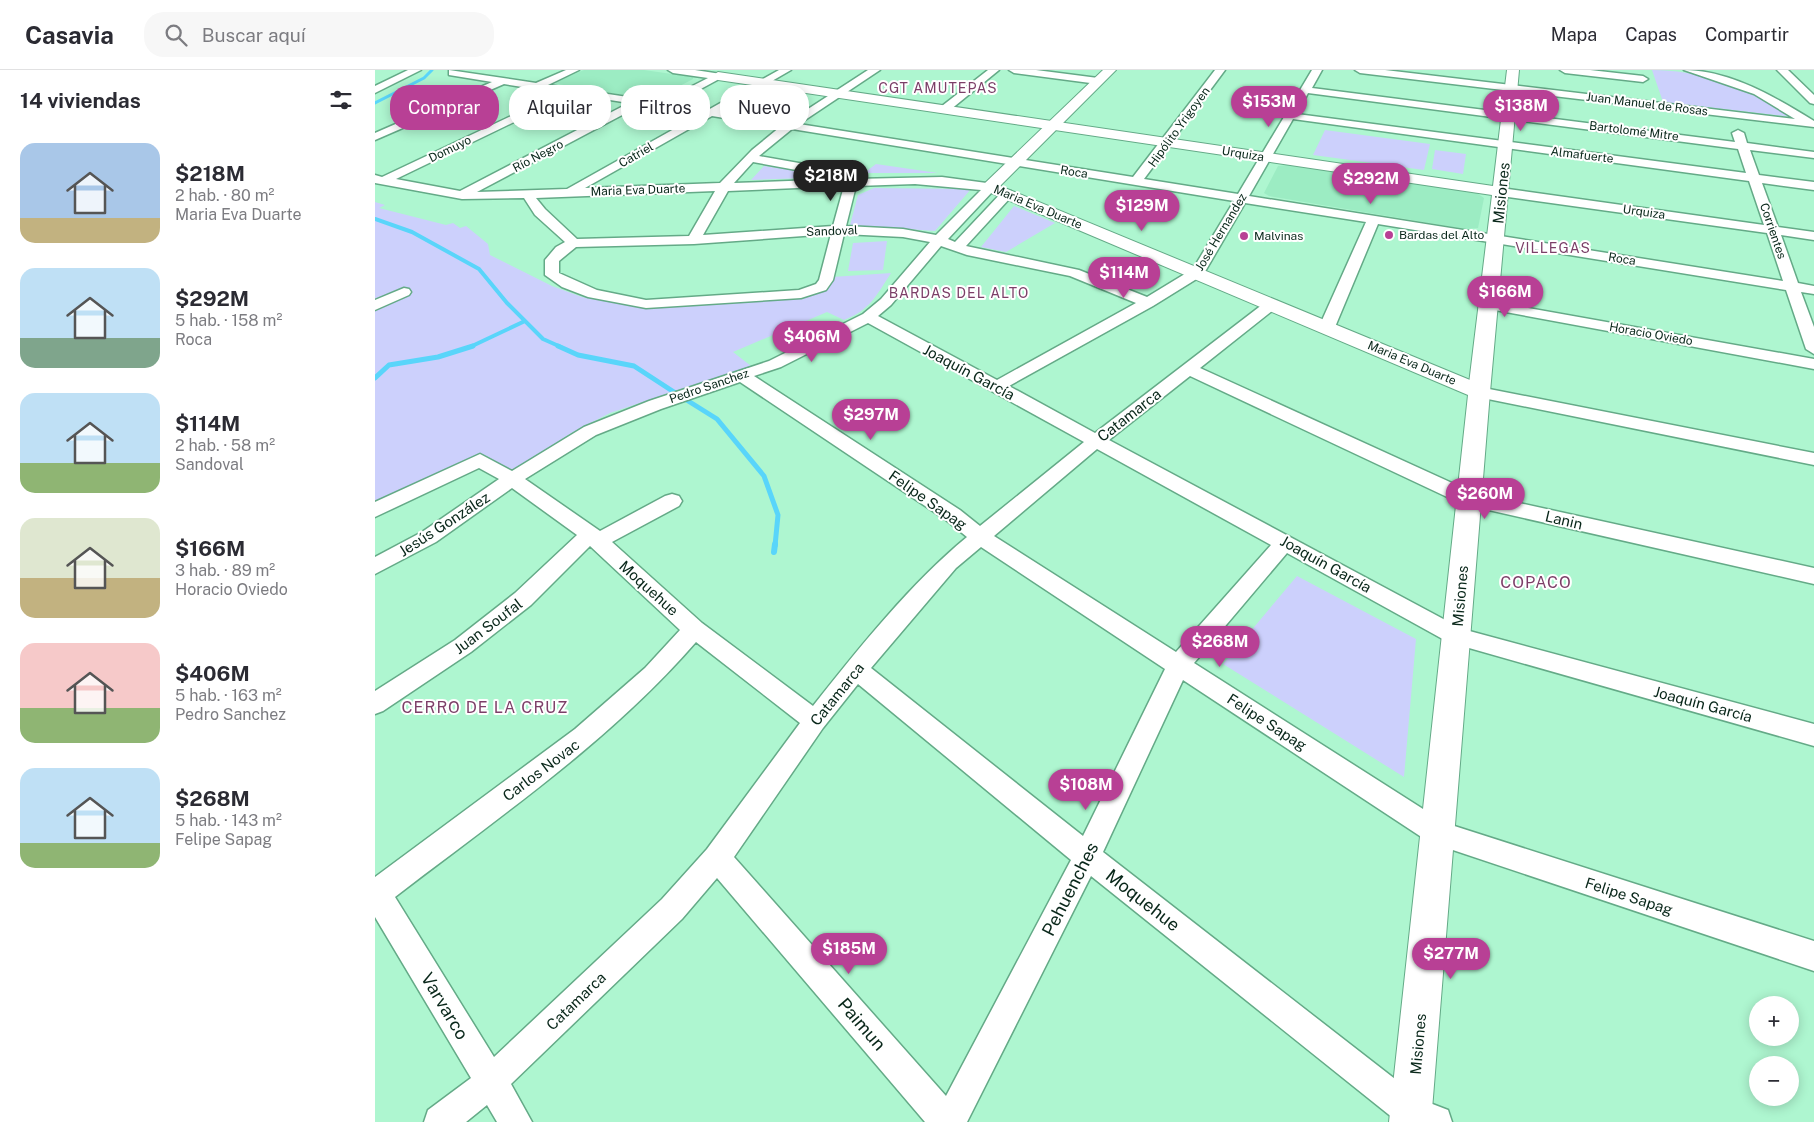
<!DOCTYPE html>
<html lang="es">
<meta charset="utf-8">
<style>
body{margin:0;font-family:"Public Sans",sans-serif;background:#f7f7f7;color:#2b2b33;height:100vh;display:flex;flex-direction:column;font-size:19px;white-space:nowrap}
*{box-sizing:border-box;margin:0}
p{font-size:16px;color:#7c7c81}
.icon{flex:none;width:28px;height:28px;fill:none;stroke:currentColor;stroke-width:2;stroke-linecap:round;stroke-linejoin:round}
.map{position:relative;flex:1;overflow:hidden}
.side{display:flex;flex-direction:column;background:#fff;width:375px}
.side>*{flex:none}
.banner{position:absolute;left:15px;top:15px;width:475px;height:45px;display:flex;gap:10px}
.tools{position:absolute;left:1374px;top:926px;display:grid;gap:10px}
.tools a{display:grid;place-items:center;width:50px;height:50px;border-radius:50%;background:#fff;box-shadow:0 2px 12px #0003;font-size:25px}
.price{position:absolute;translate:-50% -42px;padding:0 11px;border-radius:18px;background:#b84095;color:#fff;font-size:16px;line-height:32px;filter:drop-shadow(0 1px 2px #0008)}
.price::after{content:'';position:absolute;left:50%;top:30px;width:15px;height:11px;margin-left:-8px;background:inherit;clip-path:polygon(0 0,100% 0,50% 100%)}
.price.current{background:#222;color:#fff}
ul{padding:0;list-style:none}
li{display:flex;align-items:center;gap:15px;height:125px;padding:0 20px}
li span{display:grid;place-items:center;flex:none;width:140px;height:100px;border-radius:15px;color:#555}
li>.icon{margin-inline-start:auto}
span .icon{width:60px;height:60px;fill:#fffc;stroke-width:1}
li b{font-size:21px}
h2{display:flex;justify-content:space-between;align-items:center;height:60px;padding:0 20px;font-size:21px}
.chip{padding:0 18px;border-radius:20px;background:#fff;box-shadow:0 2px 12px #0003;font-size:18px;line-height:45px}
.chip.current{background:#b84095;color:#fff}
header{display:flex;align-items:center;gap:30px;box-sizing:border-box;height:70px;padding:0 25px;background:#fff;border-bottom:1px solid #e1e1e2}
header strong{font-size:24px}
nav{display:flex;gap:28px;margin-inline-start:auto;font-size:18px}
.search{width:350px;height:45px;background:#f7f7f7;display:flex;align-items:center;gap:12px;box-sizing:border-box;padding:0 18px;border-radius:20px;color:#7c7c81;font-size:19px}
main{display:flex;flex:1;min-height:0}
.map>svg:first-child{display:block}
</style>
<header>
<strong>Casavia</strong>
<div class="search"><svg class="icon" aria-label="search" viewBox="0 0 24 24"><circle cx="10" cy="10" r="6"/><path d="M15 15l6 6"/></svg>Buscar aquí</div>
<nav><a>Mapa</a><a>Capas</a><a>Compartir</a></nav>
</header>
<main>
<section class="side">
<h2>14 viviendas<svg class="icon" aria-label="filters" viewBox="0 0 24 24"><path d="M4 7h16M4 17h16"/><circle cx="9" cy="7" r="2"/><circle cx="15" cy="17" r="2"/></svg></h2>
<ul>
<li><span style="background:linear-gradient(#a9c7e8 75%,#c2b280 0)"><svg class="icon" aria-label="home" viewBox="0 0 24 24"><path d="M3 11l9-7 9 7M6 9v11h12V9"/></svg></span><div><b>$218M</b><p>2 hab. · 80 m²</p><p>Maria Eva Duarte</p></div></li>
<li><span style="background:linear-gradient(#bfe0f5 70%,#7fa58c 0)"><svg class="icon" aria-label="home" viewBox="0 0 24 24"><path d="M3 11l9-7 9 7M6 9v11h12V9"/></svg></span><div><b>$292M</b><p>5 hab. · 158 m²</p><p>Roca</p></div></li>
<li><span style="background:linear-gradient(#bfe0f5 70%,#8fb573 0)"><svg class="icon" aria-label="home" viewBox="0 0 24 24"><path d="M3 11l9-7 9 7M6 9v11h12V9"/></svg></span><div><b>$114M</b><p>2 hab. · 58 m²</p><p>Sandoval</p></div></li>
<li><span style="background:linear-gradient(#dfe7d0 60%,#c2b280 0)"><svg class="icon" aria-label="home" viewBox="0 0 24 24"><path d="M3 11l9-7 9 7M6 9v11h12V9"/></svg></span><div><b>$166M</b><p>3 hab. · 89 m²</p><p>Horacio Oviedo</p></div></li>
<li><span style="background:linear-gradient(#f6c9c9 65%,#8fb573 0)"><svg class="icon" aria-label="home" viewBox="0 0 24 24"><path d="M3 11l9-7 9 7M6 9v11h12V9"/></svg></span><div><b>$406M</b><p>5 hab. · 163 m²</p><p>Pedro Sanchez</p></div></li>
<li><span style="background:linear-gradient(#bfe0f5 75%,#8fb573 0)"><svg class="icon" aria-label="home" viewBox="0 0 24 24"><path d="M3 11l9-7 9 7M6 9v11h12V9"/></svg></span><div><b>$268M</b><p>5 hab. · 143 m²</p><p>Felipe Sapag</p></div></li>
</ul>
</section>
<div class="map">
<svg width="1439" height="1052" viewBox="0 0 1439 1052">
<rect width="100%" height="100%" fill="#aef6d0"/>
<path fill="#9cecc3" d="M209,0H269L318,7V9L282,28L272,29L177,13Z
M912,95L1102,123L1109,128L1103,158L1090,159L894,126L889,123L903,96Z"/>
<path fill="#ccd0fc" d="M1277,0C1331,0 1380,22 1427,48L1288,32Z
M950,60L1055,74L1049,100L938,85Z
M1060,80L1091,84L1088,104L1057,99Z
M501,94L563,103H489Z
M389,96L463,107L376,110Z
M499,118L596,119L560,161L475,155L483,125Z
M0,132L10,135L4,138L71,155L78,153L85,158L91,156L113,174L115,185L177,216L207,227L260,236L421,228L447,220L457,207L516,203C501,226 495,240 469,250L452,242L358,282L376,296L235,343L198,362L136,401L112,386L103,385L0,433Z
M639,136L680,153L631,182L606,177Z
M512,171L508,200L473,201L478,173Z
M922,506L1041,569L1029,707L848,594Z"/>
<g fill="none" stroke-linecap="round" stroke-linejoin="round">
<path stroke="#59d5fa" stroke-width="3" d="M0,33L49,8L57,0"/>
<path stroke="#59d5fa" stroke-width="4" d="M0,149L37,162L104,199L132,233L168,269L186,277
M95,277L150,251"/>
<path stroke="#59d5fa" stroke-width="5" d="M183,276L203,285L259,296L302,324
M0,308L14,295L63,287L98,276
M310,329L342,349L389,406L403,445L400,476"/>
<path stroke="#59d5fa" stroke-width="6" d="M399,482L400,474"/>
<g stroke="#64aa87" stroke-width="3">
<path id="minor" d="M33,0H46L0,23V16Z
M74,0L161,13L191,0H204L173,15L286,32L333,8L298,3L293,0H320L346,4V8L298,34L333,40L404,0H416L345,41L413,52L493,0H505L424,54L758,107L840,0H850L769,109L863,124L937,0H947L937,18L1360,72L1357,63L1363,60L1369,63L1372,73L1439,82V88L1375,80L1384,105L1439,112V120L1387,113L1403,157L1439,162V170L1406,165L1423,213L1439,216V224L1426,222L1439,257V284L1431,279L1411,220L1003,154L960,257L957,260H947L944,257L991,152L870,133L828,205L778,236L634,316L720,363L892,231H902L904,234L902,237L825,298L1099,423L1439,498V514L1087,434L815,306L734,370L1087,559L1439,654V676L1073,572L912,483L819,593L1070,753L1439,871V901L1054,772L808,610L728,782L1047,1030L1073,1040L1077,1052H1023L716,806L592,1052H550L342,808L307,849L136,1014L157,1052H122L112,1035L91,1052H49L53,1040L96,1008L0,847V807L200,659L270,598L305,560L215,476L156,535L96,582L8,641L0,644V621L80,570L140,523L202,465L137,418L61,472L0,504V487L47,462L124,409L104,398L0,447V432L105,384L137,401L209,357L274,331L394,291L488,244L506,229L555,172L528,167L469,164L458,210L451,220L426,228L271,238L213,227L187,217L170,205V190L181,177L190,172L160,145L149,128L87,129L0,113V105L7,107L185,23L129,14L0,70V63L117,12L74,5ZM933,23L1363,79L1371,103L922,44ZM197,24L254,33L85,121L21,109ZM266,35L324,45L192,119L102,122ZM337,46L405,57L377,80L345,113L210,118ZM918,49L1374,111L1389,155L1126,118L1120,122L1126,126L1392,163L1408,211L874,126ZM417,59L859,131L818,199L772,227L704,200L591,176L636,127L638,124L636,121H628L580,172L573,169L619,120L621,117L619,114L567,107L480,109L469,101L384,86ZM378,92L465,108L467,109L359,113ZM540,114L606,120L561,165L528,159L471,156L481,116ZM469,116L458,156L328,165L353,121ZM340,121L314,166L202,169L170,139L161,128ZM456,164L444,210L441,214L424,220L271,230L222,220L184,203V191L201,177L319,174ZM566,176L592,185L695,206L761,233L622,310L503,246L516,235ZM493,253L709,372L605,456L585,440L379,306L406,297ZM365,312L571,450L592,467C536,513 483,579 438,636L327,553L237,472L304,436L307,431L304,426L297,424L290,426L225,461L150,409L221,365L286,339ZM722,379L896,475L801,582L619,466ZM606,477L790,599L708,766L496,598L581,498ZM321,572L425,653L332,779L287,829L119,987L20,827C124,747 234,672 321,572ZM483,614L696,790L571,1026L359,787L448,658Z
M613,0H624L575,40H567V36Z
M634,0H661L723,8L728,11L723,14L639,3Z
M980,0H1010L1420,49L1379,24L1309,0C1355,0 1402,28 1439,51V57L985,3Z
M1185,0H1215L1268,6L1273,9L1268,12L1190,3Z
M1402,0H1413L1439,25V34L1435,33Z
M29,218L34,219L36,222L34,225L0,240V230Z
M1114,231L1439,289V299L1109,238L1107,235Z
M1104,317L1439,383V395L1098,326L1096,322L1098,318Z"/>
</g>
<g stroke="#64aa87" stroke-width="2">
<path id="tertiary" d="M1132,0H1144L1115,322L1112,327L1104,329L1096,327L1093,322L1117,125L343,10L337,6L343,2L1118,116Z"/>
</g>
<g stroke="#64aa87" stroke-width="2">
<path id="secondary" d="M728,0H741L625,116L1112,317L1115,322L1056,1052H1014L1093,325L609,120L607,117L609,114Z"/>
</g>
<use href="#minor" fill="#fff" fill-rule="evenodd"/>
<use href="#tertiary" fill="#fff" fill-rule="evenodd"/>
<use href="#secondary" fill="#fff" fill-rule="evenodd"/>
</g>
<g fill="#b84095" stroke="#fff" stroke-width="2">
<circle cx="1014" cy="165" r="5"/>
<circle cx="869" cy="166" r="5"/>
</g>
<g text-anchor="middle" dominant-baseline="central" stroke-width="4" stroke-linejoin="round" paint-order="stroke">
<g font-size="12" fill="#09271a" stroke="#fff">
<text transform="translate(1272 34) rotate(7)">Juan Manuel de Rosas</text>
<text transform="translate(804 57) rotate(-54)">Hipólito Yrigoyen</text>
<text transform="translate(1259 61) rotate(7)">Bartolomé Mitre</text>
<text transform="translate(75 79) rotate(-26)">Domuyo</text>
<text transform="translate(868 84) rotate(9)">Urquiza</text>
<text transform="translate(261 85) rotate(-30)">Catriel</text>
<text transform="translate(1207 85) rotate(7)">Almafuerte</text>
<text transform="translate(163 86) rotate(-28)">Río Negro</text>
<text transform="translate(699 102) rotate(9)">Roca</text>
<text transform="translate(263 120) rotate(-2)">Maria Eva Duarte</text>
<text transform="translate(663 137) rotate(23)">Maria Eva Duarte</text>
<text transform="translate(1269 142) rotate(8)">Urquiza</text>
<text transform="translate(457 161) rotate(-2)">Sandoval</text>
<text transform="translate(1398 161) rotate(71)">Corrientes</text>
<text transform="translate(846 162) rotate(-59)">José Hernandez</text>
<text transform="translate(1247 189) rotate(9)">Roca</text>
<text transform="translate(1276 264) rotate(10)">Horacio Oviedo</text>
<text transform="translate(1037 293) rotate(23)">Maria Eva Duarte</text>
<text transform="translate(334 316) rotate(-19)">Pedro Sanchez</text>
</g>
<g font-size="12" fill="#09271a" stroke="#fff" text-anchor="start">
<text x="1024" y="165">Bardas del Alto</text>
<text x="879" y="166">Malvinas</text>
</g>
<g font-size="14" letter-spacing="1" fill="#7c3f68" stroke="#fff">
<text x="563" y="18">CGT AMUTEPAS</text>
<text x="1178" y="178">VILLEGAS</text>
<text x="584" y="223">BARDAS DEL ALTO</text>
</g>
<g font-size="15" fill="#09271a" stroke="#fff">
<text transform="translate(1126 123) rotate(-84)">Misiones</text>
<text transform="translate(594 302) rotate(28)">Joaquín García</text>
<text transform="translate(754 345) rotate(-38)">Catamarca</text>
<text transform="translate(553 430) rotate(35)">Felipe Sapag</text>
<text transform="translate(1189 450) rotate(13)">Lanin</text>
<text transform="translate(69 454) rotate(-33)">Jesús González</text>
<text transform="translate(951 494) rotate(29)">Joaquín García</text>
<text transform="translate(274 518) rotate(42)">Moquehue</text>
<text transform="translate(1085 526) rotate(-85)">Misiones</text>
<text transform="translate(113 556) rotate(-37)">Juan Soufal</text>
<text transform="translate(462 624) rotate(-51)">Catamarca</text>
<text transform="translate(1328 634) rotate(15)">Joaquín García</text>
<text transform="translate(892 652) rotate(33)">Felipe Sapag</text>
<text transform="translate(166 700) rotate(-37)">Carlos Novac</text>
<text transform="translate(1254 826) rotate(18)">Felipe Sapag</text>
<text transform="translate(201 931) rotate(-44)">Catamarca</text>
<text transform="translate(1043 974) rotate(-85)">Misiones</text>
</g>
<g font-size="16" letter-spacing="1" fill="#7c3f68" stroke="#fff">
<text x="1161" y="512">COPACO</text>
<text x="110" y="637">CERRO DE LA CRUZ</text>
</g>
<g font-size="18" fill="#09271a" stroke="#fff">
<text transform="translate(695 819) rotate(-63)">Pehuenches</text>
<text transform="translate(768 830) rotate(38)">Moquehue</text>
<text transform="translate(70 936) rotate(59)">Varvarco</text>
<text transform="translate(487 954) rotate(49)">Paimun</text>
</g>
</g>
</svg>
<div class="tools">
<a>+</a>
<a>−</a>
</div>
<b class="price" style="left:894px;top:58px">$153M</b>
<b class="price" style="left:1146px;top:62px">$138M</b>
<b class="price current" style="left:456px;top:132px">$218M</b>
<b class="price" style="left:996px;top:135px">$292M</b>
<b class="price" style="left:767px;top:162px">$129M</b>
<b class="price" style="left:749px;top:229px">$114M</b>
<b class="price" style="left:1130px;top:248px">$166M</b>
<b class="price" style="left:437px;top:293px">$406M</b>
<b class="price" style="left:496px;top:371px">$297M</b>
<b class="price" style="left:1110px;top:450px">$260M</b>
<b class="price" style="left:845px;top:598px">$268M</b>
<b class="price" style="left:711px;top:741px">$108M</b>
<b class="price" style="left:474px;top:905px">$185M</b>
<b class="price" style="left:1076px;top:910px">$277M</b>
<div class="banner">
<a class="chip current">Comprar</a>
<a class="chip">Alquilar</a>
<a class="chip">Filtros</a>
<a class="chip">Nuevo</a>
</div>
</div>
</main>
